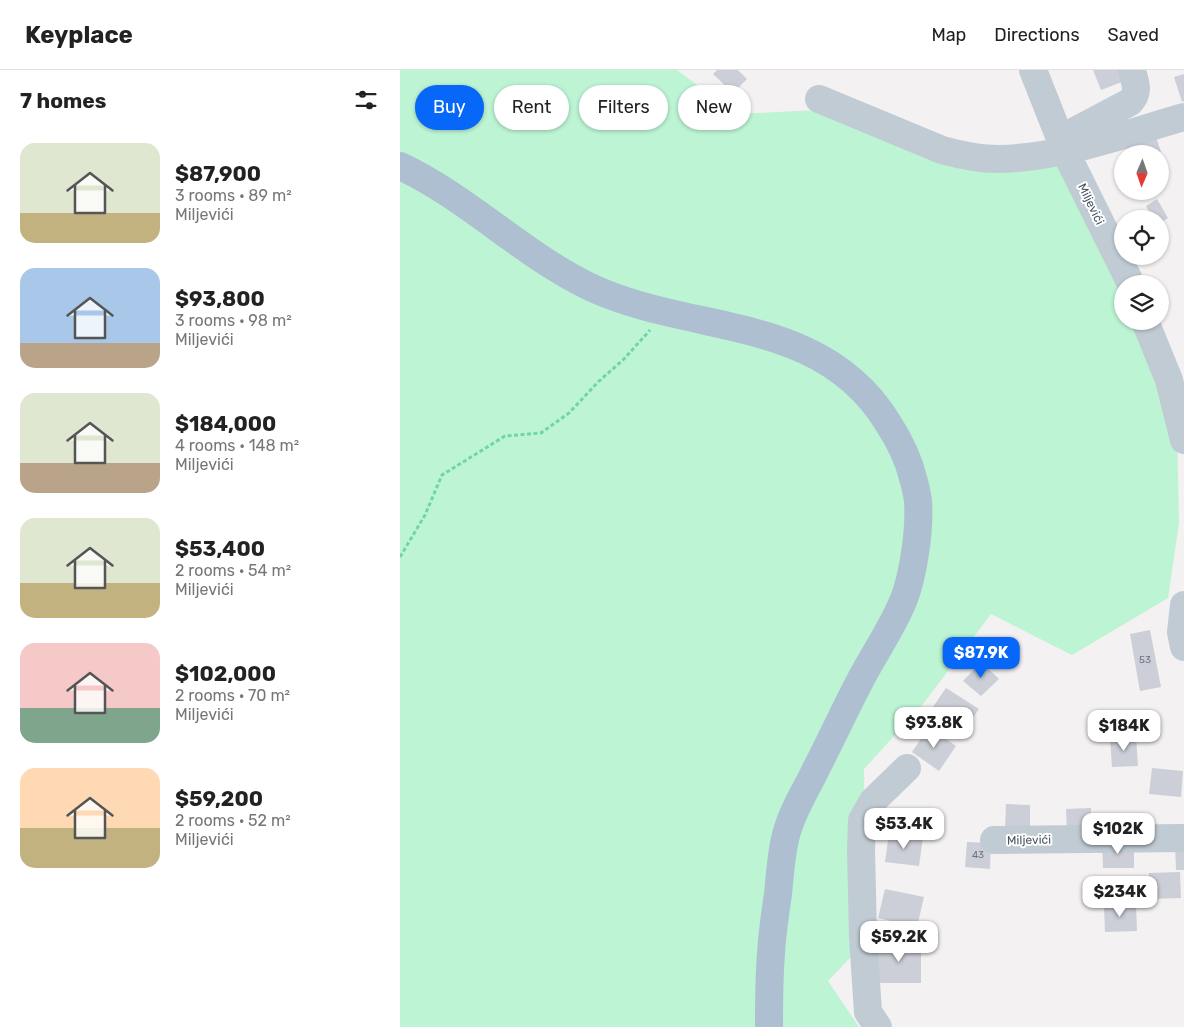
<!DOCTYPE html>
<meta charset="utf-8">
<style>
body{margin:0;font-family:Rubik,sans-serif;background:#f2f2f2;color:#222;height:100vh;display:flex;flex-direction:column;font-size:19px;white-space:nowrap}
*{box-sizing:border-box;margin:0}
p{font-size:16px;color:#767676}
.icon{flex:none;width:28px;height:28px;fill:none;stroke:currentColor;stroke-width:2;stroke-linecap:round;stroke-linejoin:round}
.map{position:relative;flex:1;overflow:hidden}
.drawer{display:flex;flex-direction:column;background:#fff;width:400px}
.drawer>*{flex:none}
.guide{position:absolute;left:15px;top:15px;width:475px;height:45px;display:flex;gap:10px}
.needle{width:32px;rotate:182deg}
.fabs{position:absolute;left:714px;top:75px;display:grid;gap:10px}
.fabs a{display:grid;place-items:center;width:55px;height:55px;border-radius:50%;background:#fff;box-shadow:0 1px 4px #0004;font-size:25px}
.price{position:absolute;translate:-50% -42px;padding:0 11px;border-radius:10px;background:#fff;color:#222;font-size:16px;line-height:32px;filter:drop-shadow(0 1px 2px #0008)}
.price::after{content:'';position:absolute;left:50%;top:30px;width:15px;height:11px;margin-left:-8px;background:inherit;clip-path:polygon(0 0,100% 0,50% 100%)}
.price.current{background:#0667f8;color:#fff}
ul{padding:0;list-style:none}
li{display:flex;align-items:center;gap:15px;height:125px;padding:0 20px}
li span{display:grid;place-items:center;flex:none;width:140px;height:100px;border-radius:15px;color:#555}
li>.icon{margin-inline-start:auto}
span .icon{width:60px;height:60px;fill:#fffc;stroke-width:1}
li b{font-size:21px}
h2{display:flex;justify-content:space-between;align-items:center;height:60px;padding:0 20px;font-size:21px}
.chip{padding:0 18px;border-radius:22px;background:#fff;box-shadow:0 1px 4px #0004;font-size:18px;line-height:45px}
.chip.current{background:#0667f8;color:#fff}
header{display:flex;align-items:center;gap:30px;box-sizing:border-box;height:70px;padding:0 25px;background:#fff;border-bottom:1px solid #e0e0e0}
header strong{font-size:24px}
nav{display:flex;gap:28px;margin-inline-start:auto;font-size:18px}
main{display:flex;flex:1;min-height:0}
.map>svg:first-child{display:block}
</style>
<header>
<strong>Keyplace</strong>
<nav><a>Map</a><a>Directions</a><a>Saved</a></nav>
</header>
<main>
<section class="drawer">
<h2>7 homes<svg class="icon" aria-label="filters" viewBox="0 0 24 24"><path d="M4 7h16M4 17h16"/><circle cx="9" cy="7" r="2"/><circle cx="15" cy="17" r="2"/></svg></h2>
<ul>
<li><span style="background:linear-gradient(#dfe7d0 70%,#c2b280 0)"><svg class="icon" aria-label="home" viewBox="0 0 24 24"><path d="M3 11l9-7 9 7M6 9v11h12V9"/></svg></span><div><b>$87,900</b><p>3 rooms · 89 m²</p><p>Miljevići</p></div></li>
<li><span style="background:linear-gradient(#a9c7e8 75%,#b9a48a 0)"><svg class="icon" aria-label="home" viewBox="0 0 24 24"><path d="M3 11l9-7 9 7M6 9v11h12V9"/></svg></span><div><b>$93,800</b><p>3 rooms · 98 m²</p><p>Miljevići</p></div></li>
<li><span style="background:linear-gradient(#dfe7d0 70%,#b9a48a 0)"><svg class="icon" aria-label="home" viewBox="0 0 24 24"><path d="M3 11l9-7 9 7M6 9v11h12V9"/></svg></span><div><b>$184,000</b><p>4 rooms · 148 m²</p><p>Miljevići</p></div></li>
<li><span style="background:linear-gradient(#dfe7d0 65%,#c2b280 0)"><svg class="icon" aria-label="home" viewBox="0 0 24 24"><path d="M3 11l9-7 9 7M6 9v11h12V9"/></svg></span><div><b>$53,400</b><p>2 rooms · 54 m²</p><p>Miljevići</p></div></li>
<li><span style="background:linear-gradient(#f6c9c9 65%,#7fa58c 0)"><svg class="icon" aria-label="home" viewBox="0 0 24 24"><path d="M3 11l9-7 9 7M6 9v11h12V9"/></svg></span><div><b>$102,000</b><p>2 rooms · 70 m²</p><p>Miljevići</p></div></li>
<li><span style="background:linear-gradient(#ffd9b3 60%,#c2b280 0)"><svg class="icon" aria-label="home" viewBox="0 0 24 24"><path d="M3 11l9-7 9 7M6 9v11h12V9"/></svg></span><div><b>$59,200</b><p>2 rooms · 52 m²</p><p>Miljevići</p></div></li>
</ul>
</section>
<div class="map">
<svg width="784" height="957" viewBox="0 0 784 957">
<rect width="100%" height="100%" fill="#f3f1f1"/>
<path fill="#bcf4d4" d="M0,0H277L336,44L418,40L532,83L659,88L722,214V251H737L777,356L779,453L768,528L672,585L591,544L523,634L464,699L465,872L428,911L459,957H0Z"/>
<path fill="#cccfd7" d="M317,0H338L347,9L333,23L313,4Z
M693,0H723L727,10L701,20Z
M784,4V31L782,32L774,7Z
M755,64L761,82L755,84H730L726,73Z
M757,129L768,148L760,153V149H753L746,136Z
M750,560L761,617L740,621L730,564Z
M581,592L599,609L581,626L563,611Z
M546,618L579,639L559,668L526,647Z
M529,657L556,676L539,701L512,682Z
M736,666L738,696L712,697L710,667Z
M752,698L783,701L781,727L749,724Z
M606,734L630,735V761L605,760Z
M691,738V764L667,765L666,739Z
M489,763L523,767L519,796L485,792Z
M734,771V798H703L702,772Z
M567,772L591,773L590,799L565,797Z
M784,773V800H776L775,774Z
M780,802L781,828L749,829V803Z
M485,819L524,827L517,857L478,848Z
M736,835L737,861L705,862L704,836Z
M478,873H521V913H478Z"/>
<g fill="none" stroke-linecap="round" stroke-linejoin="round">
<path stroke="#70d6a7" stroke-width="3" stroke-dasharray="4 2.5" stroke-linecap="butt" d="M0,487L25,445L42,405L105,366L141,363L169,343L198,312L224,289L250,260"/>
<path stroke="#c0cbd4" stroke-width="28" d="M633,0L665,81L731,214
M419,29L542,80C560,85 579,89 598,89C661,88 724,64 784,47
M660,69L730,32C740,21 735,14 732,0
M745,251L769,310L784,370
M784,535L781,562L784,577
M594,770L784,768
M478,957L468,942L463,867L461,780L462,750L473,731L507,698"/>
<path stroke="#aebfd2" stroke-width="28" d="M0,96C68,128 121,183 188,216C290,265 421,243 488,353C499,370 508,387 513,408C515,415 517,423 518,431C520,460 513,512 500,538C489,562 475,583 462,607C446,637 432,668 416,699C406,720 392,741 386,765C381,784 380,804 378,824C375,844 372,864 371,884C369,908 369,933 369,957"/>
</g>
<g text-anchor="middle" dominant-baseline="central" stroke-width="4" stroke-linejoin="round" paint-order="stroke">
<g font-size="10" fill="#68727e">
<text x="745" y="590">53</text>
<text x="578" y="785">43</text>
</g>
<g font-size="12" fill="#465361" stroke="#fff">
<text transform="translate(691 134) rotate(64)">Miljevići</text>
<text transform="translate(629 770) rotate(-1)">Miljevići</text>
</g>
</g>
</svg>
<div class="fabs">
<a><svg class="needle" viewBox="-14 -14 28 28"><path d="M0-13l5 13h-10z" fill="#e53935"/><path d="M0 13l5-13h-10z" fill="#767676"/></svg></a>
<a><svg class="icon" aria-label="locate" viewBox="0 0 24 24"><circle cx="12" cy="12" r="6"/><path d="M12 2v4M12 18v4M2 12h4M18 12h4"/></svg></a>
<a><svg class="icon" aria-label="layers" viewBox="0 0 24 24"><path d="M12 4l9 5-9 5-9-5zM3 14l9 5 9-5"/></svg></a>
</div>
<b class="price current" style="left:581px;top:609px">$87.9K</b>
<b class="price" style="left:534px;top:679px">$93.8K</b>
<b class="price" style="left:724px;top:682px">$184K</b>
<b class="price" style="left:504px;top:780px">$53.4K</b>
<b class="price" style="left:718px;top:785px">$102K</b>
<b class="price" style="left:720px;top:848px">$234K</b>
<b class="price" style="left:499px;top:893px">$59.2K</b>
<div class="guide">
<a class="chip current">Buy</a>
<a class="chip">Rent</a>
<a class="chip">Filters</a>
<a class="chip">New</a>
</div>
</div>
</main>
